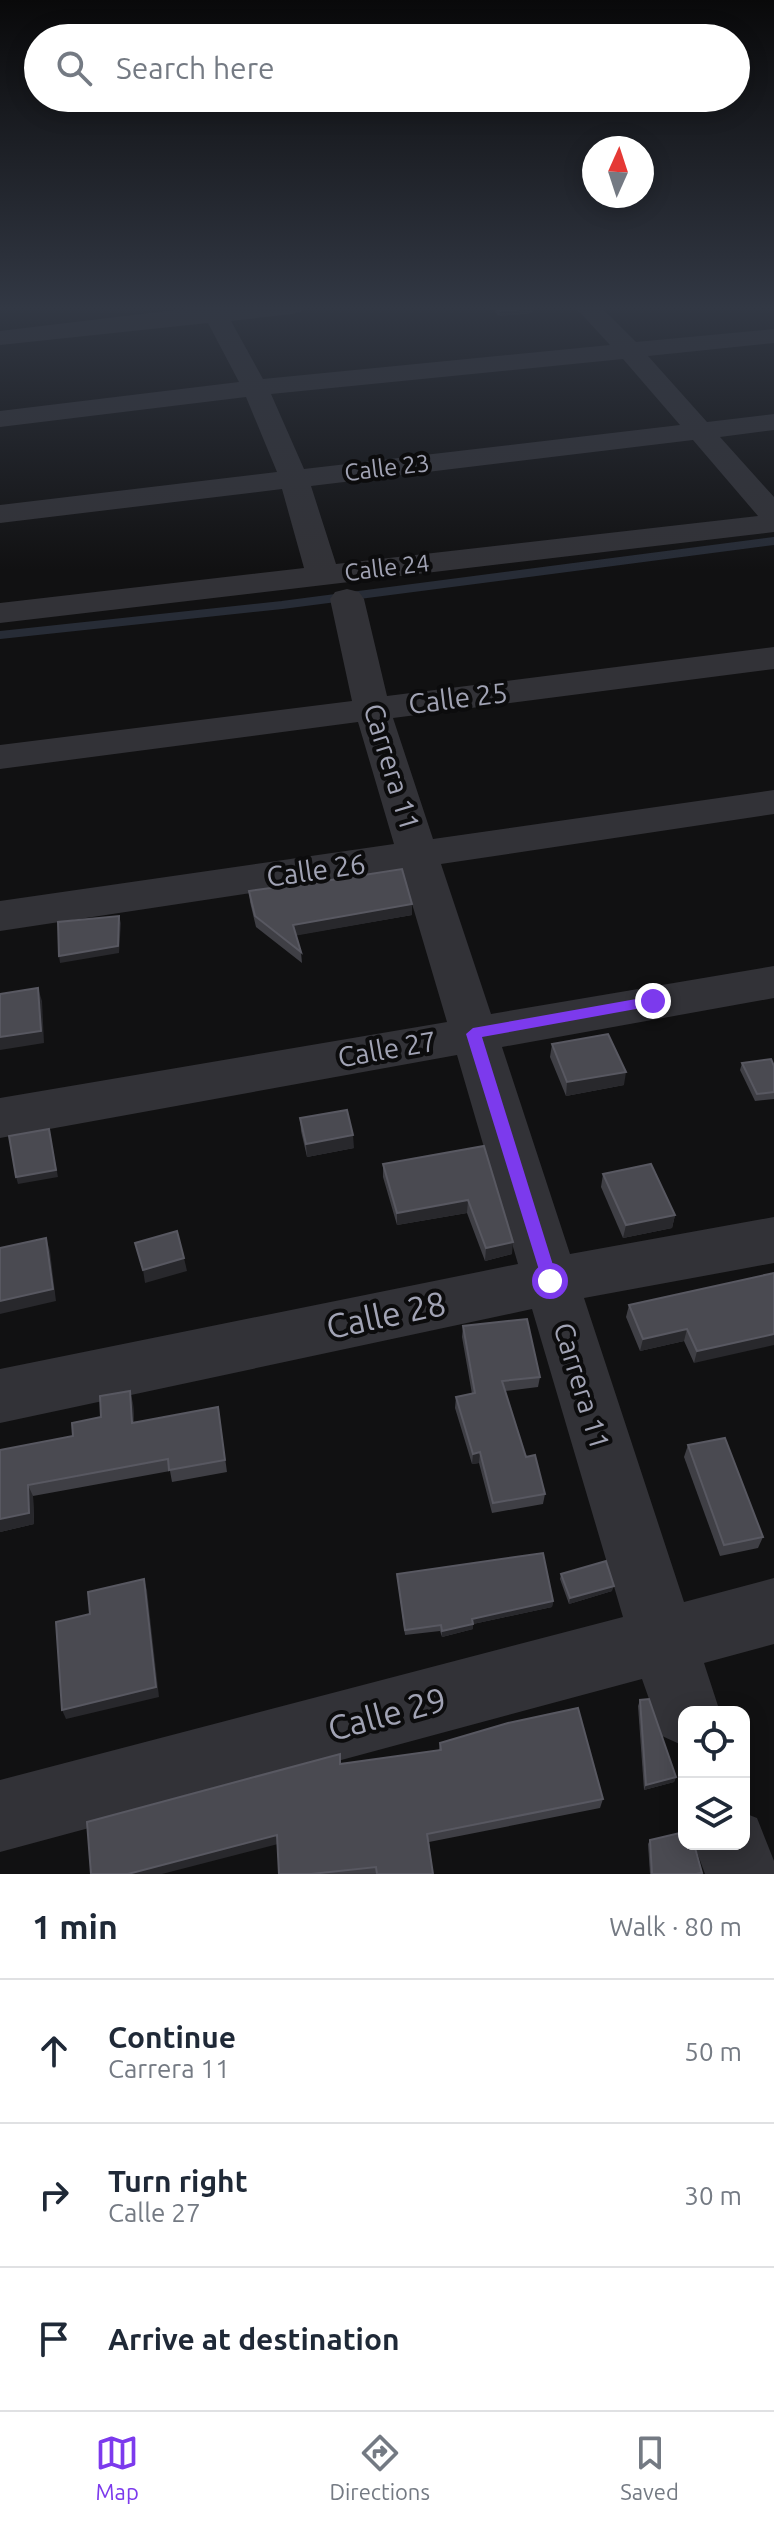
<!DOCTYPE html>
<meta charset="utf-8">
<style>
body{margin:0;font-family:Ubuntu,sans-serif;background:#f6f6f7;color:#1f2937}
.controls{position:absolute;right:24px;bottom:24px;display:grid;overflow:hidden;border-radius:16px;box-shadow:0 4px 20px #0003}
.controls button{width:72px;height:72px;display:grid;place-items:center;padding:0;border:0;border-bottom:2px solid #e0e1e3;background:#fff;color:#1f2937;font:40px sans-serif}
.compass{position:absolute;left:582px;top:136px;width:72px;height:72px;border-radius:50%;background:#fff;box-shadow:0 4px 20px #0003;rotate:3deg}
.stop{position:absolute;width:24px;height:24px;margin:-18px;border:6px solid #7c3aed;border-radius:50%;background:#fff}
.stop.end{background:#7c3aed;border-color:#fff;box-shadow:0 2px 8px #0008}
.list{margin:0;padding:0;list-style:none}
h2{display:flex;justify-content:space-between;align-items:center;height:104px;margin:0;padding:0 32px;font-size:34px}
h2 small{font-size:26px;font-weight:400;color:#747a83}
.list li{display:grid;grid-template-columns:52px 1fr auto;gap:24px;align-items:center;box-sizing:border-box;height:144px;padding:0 32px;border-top:2px solid #e0e1e3}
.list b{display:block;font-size:30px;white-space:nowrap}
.list p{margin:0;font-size:26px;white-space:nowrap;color:#747a83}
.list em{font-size:26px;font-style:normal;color:#747a83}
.icon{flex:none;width:44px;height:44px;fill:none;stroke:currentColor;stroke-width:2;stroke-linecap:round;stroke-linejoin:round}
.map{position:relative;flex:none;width:774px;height:1874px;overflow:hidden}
.search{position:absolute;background:#fff;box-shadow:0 4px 20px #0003;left:24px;right:24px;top:24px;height:88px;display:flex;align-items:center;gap:20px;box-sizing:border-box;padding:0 28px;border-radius:44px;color:#747a83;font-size:30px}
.sheet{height:536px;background:#fff}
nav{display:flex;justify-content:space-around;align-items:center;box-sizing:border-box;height:112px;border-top:2px solid #e0e1e3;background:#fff;font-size:22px;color:#747a83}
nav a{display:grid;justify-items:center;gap:4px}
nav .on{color:#7c3aed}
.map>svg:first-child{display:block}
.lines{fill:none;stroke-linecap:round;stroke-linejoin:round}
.stream{stroke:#272c36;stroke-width:8}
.minor{fill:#323237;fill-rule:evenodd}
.wall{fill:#3f3f45}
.shaded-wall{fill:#28282c}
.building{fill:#4a4a51;stroke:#585861;stroke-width:2}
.route{fill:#7c3aed}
.labels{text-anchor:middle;stroke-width:8;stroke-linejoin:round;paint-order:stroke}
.far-street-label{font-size:24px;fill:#a1a3b4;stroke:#0c0c0d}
.street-label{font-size:28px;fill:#a1a3b4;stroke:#0c0c0d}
.near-street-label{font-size:34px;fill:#a1a3b4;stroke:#0c0c0d}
</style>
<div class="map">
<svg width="774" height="1874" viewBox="0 0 774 1874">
<rect width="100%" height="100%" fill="#111112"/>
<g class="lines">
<!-- stream -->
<path class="stream" d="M0 635 282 605 774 541"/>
<!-- minor -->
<g class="minor">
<path d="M200 307H304L300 312 292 314 231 321 263 379 610 345 575 307H601L636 342 774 329V343L648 356 707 422 774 414V430L720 437 774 497V532L0 623V603L304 568 282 489 0 523V505L277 472 246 397 0 427V411L239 382 208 323 0 345V331ZM623 359 680 425 304 469 271 394ZM693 440 758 516 336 564 311 486Z"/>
<path d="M347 589 359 592 364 599 387 696 774 647V669L393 718 433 839 774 790V814L441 864 491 1014 774 966V998L502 1047 570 1254 774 1217V1263L584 1298 684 1602 774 1578V1644L704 1663 720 1712H684V1746L662 1736 642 1679 0 1852V1780L623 1617 532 1309 0 1423V1369L518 1264 457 1055 0 1138V1098L447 1022 402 870 0 931V901L394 844 358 722 0 769V745L352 701 330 599 335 592Z"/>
<path d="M744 1813 757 1818 774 1861V1874H705L694 1844H744Z"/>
</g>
</g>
<!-- wall -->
<g class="wall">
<path d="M491 307H533L532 313 499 316Z"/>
<path d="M249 891 412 904V915L296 935 301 952 302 963 256 927 250 902Z"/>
<path d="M552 1044 624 1085 566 1096 550 1057Z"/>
<path d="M742 1063 774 1066V1099L755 1101 740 1070Z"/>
<path d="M300 1118 354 1148 307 1157 301 1131Z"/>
<path d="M484 1146 512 1254 485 1261 467 1213 397 1225 383 1177V1164Z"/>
<path d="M603 1174 675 1215 672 1228 623 1238 601 1187Z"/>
<path d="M774 1273 694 1363 684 1341 640 1351 626 1317 629 1305Z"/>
<path d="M463 1326 540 1377 538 1387 505 1391 526 1457 545 1494 543 1504 492 1513 479 1463 472 1464 455 1408 456 1397 472 1394 462 1337Z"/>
<path d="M133 1403 134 1423 218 1407 227 1472 172 1482 170 1471 33 1496 34 1524 0 1532V1450L73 1436 101 1417Z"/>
<path d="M688 1445 763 1537 758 1548 720 1556 684 1457Z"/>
<path d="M397 1574 553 1601 552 1607 473 1624V1629L442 1637 440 1631 405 1635Z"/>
<path d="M561 1574 612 1591 569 1604 560 1579Z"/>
<path d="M640 1700 676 1777 674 1782 644 1790 638 1706Z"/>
<path d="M440 1743 603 1799 600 1808 429 1842 433 1874H279L277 1844 340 1764 439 1750Z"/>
<path d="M650 1840 702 1873V1874H650L648 1844Z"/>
</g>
<!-- shaded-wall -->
<g class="shaded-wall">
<path d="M533 308 532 313 499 316V311Z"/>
<path d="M412 904V915L294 936 293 925Z"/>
<path d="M119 916 121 923 119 953 60 963 59 956Z"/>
<path d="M38 988 42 1001 44 1043 0 1050V1037Z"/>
<path d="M626 1072 624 1085 566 1096 567 1082Z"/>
<path d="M49 1129 58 1177 18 1184 16 1177Z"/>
<path d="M353 1135 354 1148 307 1157 306 1144Z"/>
<path d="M468 1200 467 1213 397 1225V1213Z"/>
<path d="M675 1215 672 1228 623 1238 626 1225Z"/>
<path d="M46 1238 50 1251 56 1301 0 1314V1301Z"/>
<path d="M513 1242 512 1254 485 1261 486 1248Z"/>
<path d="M184 1258 187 1271 145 1283 143 1270Z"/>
<path d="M687 1329 684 1341 640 1351 643 1339Z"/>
<path d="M774 1334V1345L694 1363 697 1351Z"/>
<path d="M130 1391 133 1403 135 1435 132 1423Z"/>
<path d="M480 1452 479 1463 472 1464 473 1454Z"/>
<path d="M28 1485 33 1496 34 1524 0 1532V1519Z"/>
<path d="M144 1579 147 1590 159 1697 66 1719 62 1710Z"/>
<path d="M614 1586 612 1591 569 1604 570 1598Z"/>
<path d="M553 1601 552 1607 473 1624V1629L442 1637V1631L472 1619Z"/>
<path d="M676 1777 674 1782 644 1790 646 1785Z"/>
<path d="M277 1835 278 1844 162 1874H128Z"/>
</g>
<!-- building -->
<g class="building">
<path d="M496 307H533V308L499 311Z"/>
<path d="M402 869 412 904 293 925 301 952 255 916 249 891 338 879Z"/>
<path d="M119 916 118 946 59 956 58 922Z"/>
<path d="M38 988 41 1031 0 1037V994Z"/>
<path d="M608 1034 626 1072 567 1082 552 1044Z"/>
<path d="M771 1059 774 1066V1092L757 1094 742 1063Z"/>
<path d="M347 1110 353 1135 306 1144 300 1118Z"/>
<path d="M49 1129 56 1170 16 1177 9 1136Z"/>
<path d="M484 1146 513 1242 486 1248 468 1200 397 1213 383 1164Z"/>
<path d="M651 1164 675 1215 626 1225 603 1174Z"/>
<path d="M177 1231 184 1258 143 1270 135 1243Z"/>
<path d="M46 1238 53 1289 0 1301V1248Z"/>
<path d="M774 1273V1334L697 1351 687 1329 643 1339 629 1305Z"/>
<path d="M527 1319 540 1377 502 1381 526 1457 535 1455 545 1494 493 1503 480 1452 473 1454 456 1397 475 1393 463 1326Z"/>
<path d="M130 1391 132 1423 218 1407 225 1460 169 1470 168 1459 28 1485 29 1513 0 1519V1450L73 1436 72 1423 101 1417 100 1396Z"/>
<path d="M725 1438 763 1537 724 1545 688 1445Z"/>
<path d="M543 1553 553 1601 472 1619 473 1624 442 1631 441 1625 405 1630 397 1574Z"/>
<path d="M606 1561 614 1586 570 1598 561 1574Z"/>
<path d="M144 1579 156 1687 62 1710 56 1622 90 1614 88 1592Z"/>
<path d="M649 1699 676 1777 646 1785 640 1700Z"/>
<path d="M578 1708 603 1799 427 1834 433 1874H377L376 1867 311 1874H279L277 1835 128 1874H91L87 1822 340 1754V1764L441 1750 440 1743 508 1723Z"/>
<path d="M684 1832V1844H694L702 1873 696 1874H652L650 1840Z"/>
</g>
<!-- sky -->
<linearGradient id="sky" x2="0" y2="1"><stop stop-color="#09090a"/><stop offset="0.54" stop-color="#323844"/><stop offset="1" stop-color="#323844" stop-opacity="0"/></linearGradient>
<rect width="774" height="570" fill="url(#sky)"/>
<!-- route -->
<path class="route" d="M653 996 658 998V1005L482 1037 558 1281 550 1288 544 1286 466 1034 473 1028Z"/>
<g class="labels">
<!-- far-street labels -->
<g class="far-street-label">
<text transform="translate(387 468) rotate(-7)" y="8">Calle 23</text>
<text transform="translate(387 568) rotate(-7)" y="8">Calle 24</text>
</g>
<!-- street labels -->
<g class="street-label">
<text transform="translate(458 698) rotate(-7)" y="10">Calle 25</text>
<text transform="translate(392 767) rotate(73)" y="10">Carrera 11</text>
<text transform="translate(316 870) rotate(-8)" y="10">Calle 26</text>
<text transform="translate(387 1049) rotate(-10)" y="10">Calle 27</text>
<text transform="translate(582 1386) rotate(73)" y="10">Carrera 11</text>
</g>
<!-- near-street labels -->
<g class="near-street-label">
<text transform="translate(386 1315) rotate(-12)" y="12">Calle 28</text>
<text transform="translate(387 1714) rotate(-15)" y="12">Calle 29</text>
</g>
</g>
</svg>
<div class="controls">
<button><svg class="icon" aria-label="locate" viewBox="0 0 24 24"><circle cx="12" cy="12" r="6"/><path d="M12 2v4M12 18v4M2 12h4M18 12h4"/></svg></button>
<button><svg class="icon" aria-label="layers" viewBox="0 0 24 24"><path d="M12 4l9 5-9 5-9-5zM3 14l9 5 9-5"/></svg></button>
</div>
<svg class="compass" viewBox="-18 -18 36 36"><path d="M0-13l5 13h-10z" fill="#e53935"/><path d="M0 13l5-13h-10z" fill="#747a83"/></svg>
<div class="stop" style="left:550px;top:1281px"></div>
<div class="stop end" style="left:653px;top:1001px"></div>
<div class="search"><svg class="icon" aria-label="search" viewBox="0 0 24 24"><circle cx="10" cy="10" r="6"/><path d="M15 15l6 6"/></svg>Search here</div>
</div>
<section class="sheet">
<h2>1 min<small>Walk · 80 m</small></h2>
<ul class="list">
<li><svg class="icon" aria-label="ahead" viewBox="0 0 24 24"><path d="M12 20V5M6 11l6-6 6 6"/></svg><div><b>Continue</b><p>Carrera 11</p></div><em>50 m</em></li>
<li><svg class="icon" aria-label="right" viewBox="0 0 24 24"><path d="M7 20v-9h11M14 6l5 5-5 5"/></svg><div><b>Turn right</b><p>Calle 27</p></div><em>30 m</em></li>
<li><svg class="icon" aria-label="arrive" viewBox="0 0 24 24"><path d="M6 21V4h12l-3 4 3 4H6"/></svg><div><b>Arrive at destination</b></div></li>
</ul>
</section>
<nav>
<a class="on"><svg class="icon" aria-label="map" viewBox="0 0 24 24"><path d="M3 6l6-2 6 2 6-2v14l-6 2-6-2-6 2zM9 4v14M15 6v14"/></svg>Map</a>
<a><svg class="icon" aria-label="directions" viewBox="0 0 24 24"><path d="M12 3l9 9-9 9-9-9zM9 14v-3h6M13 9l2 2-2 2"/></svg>Directions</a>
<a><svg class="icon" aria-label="saved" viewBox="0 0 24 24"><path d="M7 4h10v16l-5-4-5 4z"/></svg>Saved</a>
</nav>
